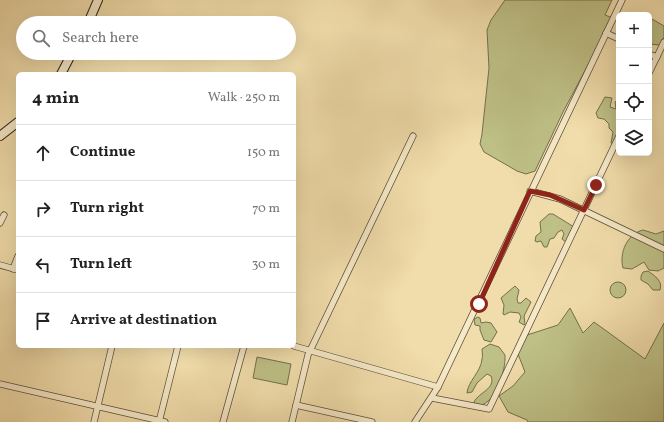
<!DOCTYPE html>
<meta charset="utf-8">
<style>
body{margin:0;font-family:Vollkorn,serif;background:#f6f6f6;color:#222}
.controls{position:absolute;right:12px;top:12px;display:grid;overflow:hidden;border-radius:6px;box-shadow:0 4px 16px #0002}
.controls button{width:36px;height:36px;display:grid;place-items:center;padding:0;border:0;border-bottom:1px solid #e0e0e0;background:#fff;color:#222;font:20px sans-serif}
.stop{position:absolute;width:12px;height:12px;margin:-9px;border:3px solid #8f2418;border-radius:50%;background:#fff}
.stop.end{background:#8f2418;border-color:#fff;box-shadow:0 1px 4px #0008}
.list{margin:0;padding:0;list-style:none}
h2{display:flex;justify-content:space-between;align-items:center;height:52px;margin:0;padding:0 16px;font-size:17px}
h2 small{font-size:13px;font-weight:400;color:#767676}
.list li{display:grid;grid-template-columns:26px 1fr auto;gap:12px;align-items:center;box-sizing:border-box;height:56px;padding:0 16px;border-top:1px solid #e0e0e0}
.list b{display:block;font-size:15px;white-space:nowrap}
.list em{font-size:13px;font-style:normal;color:#767676}
.icon{flex:none;width:22px;height:22px;fill:none;stroke:currentColor;stroke-width:2;stroke-linecap:round;stroke-linejoin:round}
.map{position:relative;flex:none;width:664px;height:422px;overflow:hidden}
.search{position:absolute;background:#fff;box-shadow:0 4px 16px #0002;left:16px;top:16px;width:280px;height:44px;display:flex;align-items:center;gap:10px;box-sizing:border-box;padding:0 14px;border-radius:22px;color:#767676;font-size:15px}
.panel{position:absolute;background:#fff;box-shadow:0 4px 16px #0002;left:16px;top:72px;width:280px;height:276px;border-radius:6px}
.map>svg:first-child{display:block}
.green{fill:#bec086;stroke:#72704e}
.lines{fill:none;stroke-linecap:round;stroke-linejoin:round}
.street-casing{stroke:#5a4e3b;stroke-width:7}
.secondary-casing{stroke:#271f16;stroke-width:10}
.street{stroke:#f6e9c8;stroke-width:5.5}
.secondary{stroke:#f6e9c8;stroke-width:8}
.route{stroke:#8f2418;stroke-width:5}
</style>
<div class="map">
<svg width="664" height="422" viewBox="0 0 664 422">
<rect width="100%" height="100%" fill="#f1ddab"/>
<filter id="stains"><feTurbulence type="fractalNoise" baseFrequency=".005" numOctaves="4"/><feColorMatrix values="0 0 0 0 .2 0 0 0 0 .09 0 0 0 0 .02 0 0 0 .5 -.17"/></filter>
<radialGradient id="worn" r=".72"><stop offset=".6" stop-color="#630" stop-opacity="0"/><stop offset="1" stop-color="#630" stop-opacity=".3"/></radialGradient>
<!-- green -->
<g class="green">
<path d="M505 0H612L605 15 613 18 563 112 535 171 526 174 517 171 484 152 480 144 482 134 489 68 487 30 491 20Z"/>
<path d="M652 19 664 26V42L659 45 649 44V20Z"/>
<path d="M605 97 612 98 610 107 616 109 615 102 619 98 618 125 619 135 613 144 611 143 613 132 609 128V124L604 119 598 118 596 113Z"/>
<path d="M549 214H553L574 227 567 243 562 239 564 234 562 230 558 232 554 238 550 239 547 247H544L541 241 537 242 535 241 536 236 541 232 540 222Z"/>
<path d="M643 230 656 234 664 231V268L658 271 649 270 644 262 632 269 623 268C619 253 627 234 643 230Z"/>
<path d="M648 271C655 276 663 281 660 290H653L648 284 641 280V276L643 272Z"/>
<circle cx="618" cy="290" r="8"/>
<path d="M515 286 519 290 517 299 518 303H521L526 298 531 302 524 316 525 324 524 325 519 322 521 317 519 313 510 312 504 315 503 314 504 305 501 298Z"/>
<path d="M570 308 583 333 594 322 645 359 664 323V422H528L527 420 508 412 499 396 513 386 525 372 518 354 524 336 558 325Z"/>
<path d="M478 317 480 318 481 323 486 322 491 323 497 332 491 342 484 340 480 330V326L475 325 474 319Z"/>
<path d="M490 344 499 347 505 355C506 370 496 406 476 406L474 402C479 392 496 389 491 376L487 374 477 383 472 392 467 393C468 381 481 372 482 359 483 356 482 352 482 349Z"/>
<path d="M257 357 291 364 287 385 253 378Z"/>
</g>
<g class="lines">
<!-- street casing -->
<g class="street-casing">
<g id="street">
<path d="M606 33 619 39"/>
<path d="M649 54 657 57"/>
<path d="M649 73 664 42"/>
<path d="M530 191 560 199 664 249"/>
<path d="M0 223 4 215"/>
<path d="M0 265 18 270"/>
<path d="M13 269 18 256"/>
<path d="M294 346 438 387"/>
<path d="M0 384 165 422"/>
<path d="M432 398 489 409 619 136"/>
<path d="M296 405 372 422"/>
<path d="M94 422 112 346"/>
<path d="M159 422 178 346"/>
<path d="M223 422 244 346"/>
<path d="M292 422 308 355 413 136"/>
<path d="M415 422 438 387 622 0"/>
</g>
</g>
<!-- secondary casing -->
<g class="secondary-casing">
<g id="secondary">
<path d="M88 23 98 0"/>
<path d="M61 74 72 53"/>
<path d="M0 136 18 122"/>
</g>
</g>
<!-- street -->
<use href="#street" class="street"/>
<!-- secondary -->
<use href="#secondary" class="secondary"/>
</g>
<g class="lines">
<!-- route -->
<path class="route" d="M479 304 530 191 550 195 584 210 596 185"/>
</g>
<rect width="100%" height="100%" filter="url(#stains)"/>
<rect width="100%" height="100%" fill="url(#worn)"/>
</svg>
<div class="controls">
<button>+</button>
<button>−</button>
<button><svg class="icon" aria-label="locate" viewBox="0 0 24 24"><circle cx="12" cy="12" r="6"/><path d="M12 2v4M12 18v4M2 12h4M18 12h4"/></svg></button>
<button><svg class="icon" aria-label="layers" viewBox="0 0 24 24"><path d="M12 4l9 5-9 5-9-5zM3 14l9 5 9-5"/></svg></button>
</div>
<div class="stop" style="left:479px;top:304px"></div>
<div class="stop end" style="left:596px;top:185px"></div>
<div class="search"><svg class="icon" aria-label="search" viewBox="0 0 24 24"><circle cx="10" cy="10" r="6"/><path d="M15 15l6 6"/></svg>Search here</div>
<section class="panel">
<h2>4 min<small>Walk · 250 m</small></h2>
<ul class="list">
<li><svg class="icon" aria-label="ahead" viewBox="0 0 24 24"><path d="M12 20V5M6 11l6-6 6 6"/></svg><div><b>Continue</b></div><em>150 m</em></li>
<li><svg class="icon" aria-label="right" viewBox="0 0 24 24"><path d="M7 20v-9h11M14 6l5 5-5 5"/></svg><div><b>Turn right</b></div><em>70 m</em></li>
<li><svg class="icon" aria-label="left" viewBox="0 0 24 24"><path d="M17 20v-9H6M10 6l-5 5 5 5"/></svg><div><b>Turn left</b></div><em>30 m</em></li>
<li><svg class="icon" aria-label="arrive" viewBox="0 0 24 24"><path d="M6 21V4h12l-3 4 3 4H6"/></svg><div><b>Arrive at destination</b></div></li>
</ul>
</section>
</div>
